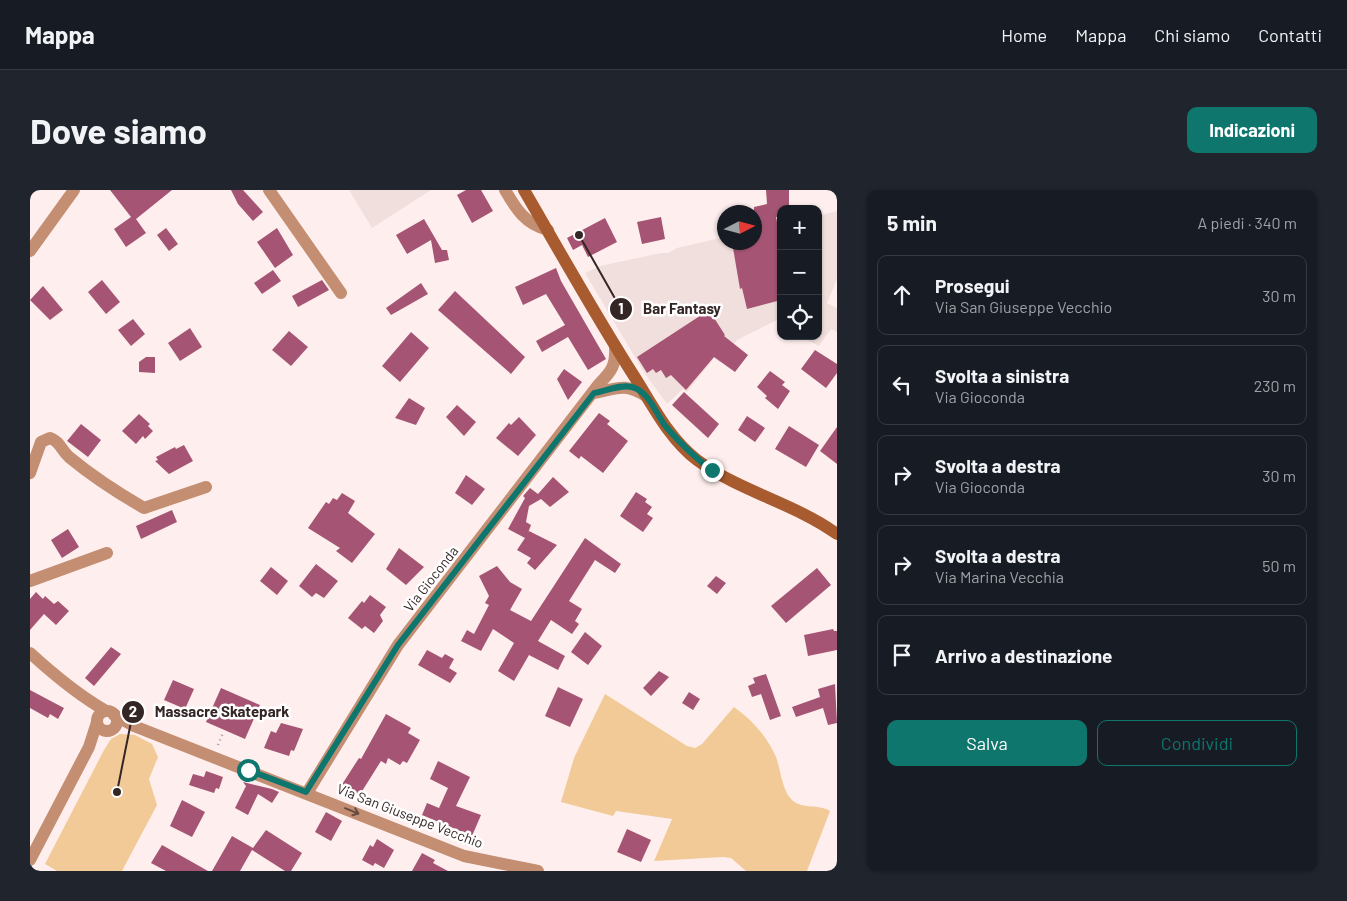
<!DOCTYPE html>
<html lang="it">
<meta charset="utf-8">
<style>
body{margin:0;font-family:Barlow,sans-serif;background:#20242c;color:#f1f3f6}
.controls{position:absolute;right:15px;top:15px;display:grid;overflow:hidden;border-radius:10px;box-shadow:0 1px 4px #0004}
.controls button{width:45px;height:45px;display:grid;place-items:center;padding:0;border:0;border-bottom:1px solid #363941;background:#171b24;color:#f1f3f6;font:25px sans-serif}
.compass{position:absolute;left:687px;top:15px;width:45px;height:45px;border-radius:50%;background:#171b24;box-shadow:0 1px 4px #0004;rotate:84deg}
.stop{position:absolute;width:15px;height:15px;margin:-11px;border:4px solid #0f766e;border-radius:50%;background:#fff}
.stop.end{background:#0f766e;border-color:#fff;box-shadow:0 1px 5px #0008}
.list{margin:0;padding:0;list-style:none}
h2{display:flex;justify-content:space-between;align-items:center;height:65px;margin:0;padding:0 20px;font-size:21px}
h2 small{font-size:16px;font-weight:400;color:#9ea1a6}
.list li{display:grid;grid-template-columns:32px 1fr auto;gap:15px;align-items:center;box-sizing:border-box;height:80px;margin:0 10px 10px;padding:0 10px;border:1px solid #363941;border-radius:10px}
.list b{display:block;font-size:19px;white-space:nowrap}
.list p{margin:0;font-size:16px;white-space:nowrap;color:#9ea1a6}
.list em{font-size:16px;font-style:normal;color:#9ea1a6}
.actions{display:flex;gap:10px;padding:15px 20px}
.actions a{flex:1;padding:11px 0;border:1px solid #0f766e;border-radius:10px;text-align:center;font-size:18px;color:#0f766e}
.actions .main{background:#0f766e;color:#fff}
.icon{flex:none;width:28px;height:28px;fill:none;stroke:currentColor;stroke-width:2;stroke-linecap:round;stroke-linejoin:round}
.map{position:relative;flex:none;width:807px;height:681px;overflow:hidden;border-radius:10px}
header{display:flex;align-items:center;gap:30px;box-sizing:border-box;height:70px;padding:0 25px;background:#171b24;border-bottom:1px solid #363941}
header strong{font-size:24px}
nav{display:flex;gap:28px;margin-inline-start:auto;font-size:18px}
.intro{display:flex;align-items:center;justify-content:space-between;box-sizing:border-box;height:120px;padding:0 30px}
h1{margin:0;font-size:35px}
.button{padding:12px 22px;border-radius:10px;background:#0f766e;color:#fff;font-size:18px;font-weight:700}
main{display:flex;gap:30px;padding:0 30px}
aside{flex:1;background:#171b24;border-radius:10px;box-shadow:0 1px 4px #0004}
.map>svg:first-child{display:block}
.built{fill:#f1dfdd}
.green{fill:#f1ca97}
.building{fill:#a55573}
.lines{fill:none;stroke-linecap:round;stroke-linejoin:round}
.path{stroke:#aa9b9a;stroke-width:2.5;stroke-dasharray:1 4;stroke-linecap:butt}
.minor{stroke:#c38e72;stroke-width:12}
.secondary{stroke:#a75b2f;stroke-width:12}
.oneway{stroke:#654a40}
.route{stroke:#0f766e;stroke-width:6}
.labels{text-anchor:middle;stroke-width:5;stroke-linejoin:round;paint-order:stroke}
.street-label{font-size:14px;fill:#332625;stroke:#fff}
.leader{fill:none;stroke:#332625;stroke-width:2}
.callout-dot{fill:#332625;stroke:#fff;stroke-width:2}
.mark-label{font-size:15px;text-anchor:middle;font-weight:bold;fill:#fff}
.callout-label{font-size:15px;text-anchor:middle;font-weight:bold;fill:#332625;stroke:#fff;stroke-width:5;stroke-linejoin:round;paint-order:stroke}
</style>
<header>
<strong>Mappa</strong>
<nav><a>Home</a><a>Mappa</a><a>Chi siamo</a><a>Contatti</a></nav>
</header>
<div class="intro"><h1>Dove siamo</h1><a class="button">Indicazioni</a></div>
<main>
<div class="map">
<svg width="807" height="681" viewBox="0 0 807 681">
<rect width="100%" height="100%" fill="#feefee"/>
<!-- built -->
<g class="built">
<path d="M319 0H401L342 38Z"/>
<path d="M807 21V89L797 113 807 118V142L801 139 789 156 772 147 788 146V26Z"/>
<path d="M751 34V128L707 150 690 172 684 168 657 202 653 199 637 214 615 184 555 83 570 76 631 63H638L647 58 694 47V52H724L725 40Z"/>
</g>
<!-- green -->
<g class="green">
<path d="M575 504 657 556 665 558 672 554 704 517C723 531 736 545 746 567 751 580 752 602 763 611 773 619 789 614 800 621L777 681H716L701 668 693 667 624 671 642 629 586 621 583 626 531 612 544 568Z"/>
<path d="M90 544 105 545 122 554 128 567 119 589 127 615 92 681H27L15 674 74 560 81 549Z"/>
</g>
<!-- building -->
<g class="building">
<path d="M80 0H142L106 29 116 43 96 57 84 39 101 27Z"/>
<path d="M201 0H213L233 22 223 31 208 14Z"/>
<path d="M436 0H451L463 21 442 33 427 5Z"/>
<path d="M736 0H759V19H751V27H746L751 50V110L717 119 712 98 710 99 702 52H724V17L737 14Z"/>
<path d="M631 27 635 49 612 54 607 32Z"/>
<path d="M575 28 587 52 558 67 552 55 543 60 537 48Z"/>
<path d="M394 29 412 60H417L419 70 405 73 401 50 377 64 366 45Z"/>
<path d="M136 38 148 54 139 61 127 45Z"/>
<path d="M247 38 263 65 245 78 227 52Z"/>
<path d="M526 78 531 91 576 169 558 180 538 147 512 162 506 151 535 135 516 104 493 115 485 97Z"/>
<path d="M243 80 251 91 232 104 224 93Z"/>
<path d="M72 90 90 112 76 124 58 102Z"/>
<path d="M292 90 299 100 268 117 262 106Z"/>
<path d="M391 93 398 104 361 125 356 118Z"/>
<path d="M13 96 33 120 20 130 0 110Z"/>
<path d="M425 101 495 167 481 184 408 120Z"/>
<path d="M679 120 695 145 694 146 718 165 705 182 684 167 656 200 641 185 636 188 631 180 626 183 623 179 617 183 607 167Z"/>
<path d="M103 129 115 144 101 156 88 140Z"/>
<path d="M160 138 172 157 150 171 138 153Z"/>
<path d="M259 141 278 157 261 176 242 160Z"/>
<path d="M381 142 399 158 370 192 352 176Z"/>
<path d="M785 160 807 174V183L796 198 771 179Z"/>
<path d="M116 167H125V183L109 182V172Z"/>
<path d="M534 179 552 192 538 210 527 189Z"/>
<path d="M740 181 755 192 752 195 760 201 748 219 735 208 737 206 727 197Z"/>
<path d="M654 202 689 234 678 248 642 215Z"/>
<path d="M379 208 395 218 386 235 365 228Z"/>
<path d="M427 215 446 232 434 246 416 227Z"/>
<path d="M569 223 580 231 577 234 598 251 573 283 551 266 549 269 539 261Z"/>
<path d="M109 224 120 234 118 236 123 241 115 249 113 246 106 254 92 241Z"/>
<path d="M717 226 735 238 725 252 708 240Z"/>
<path d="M489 227 506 245 488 266 466 248 479 233 481 235Z"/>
<path d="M51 234 71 250 58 267 37 251Z"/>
<path d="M759 236 789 255 776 277 745 259Z"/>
<path d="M807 237V274L790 261Z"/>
<path d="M154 255 163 271 139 284 125 271 128 270 126 267 145 257 146 259Z"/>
<path d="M436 285 455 299 442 315 425 303Z"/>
<path d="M523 287 539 302 520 317 511 309 499 316 496 332 501 335 498 343 499 341 527 355 505 380 497 373 501 368 487 360 495 348 478 339 495 308 493 306 500 298 508 304Z"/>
<path d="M606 302 617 309 615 312 622 317 617 324 623 328 613 342 590 326Z"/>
<path d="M312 303 325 311 318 323 345 344 322 373 306 361 310 358 278 338 296 312 299 314 303 308 307 310Z"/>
<path d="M142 320 147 332 111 349 106 336Z"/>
<path d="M38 339 49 357 32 368 21 350Z"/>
<path d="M555 348 591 374 585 383 565 370 539 411 552 419 545 431 549 434 542 444 521 430 508 451 535 466 528 480 499 465 484 491 468 481 484 453 463 439 451 461 431 451 437 440 444 444 459 415 455 413 459 406 449 386 467 376 480 392 492 399 480 420 501 431Z"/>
<path d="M369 358 394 377 376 395 356 379Z"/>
<path d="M286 374 308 391 294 408 286 403 282 407 269 396Z"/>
<path d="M241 377 258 391 247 405 230 391Z"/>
<path d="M787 378 801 395 756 433 741 416Z"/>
<path d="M686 386 696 393 687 404 677 396Z"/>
<path d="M6 402 13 409 15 406 24 414 28 411 39 421 26 435 14 424 0 440V409Z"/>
<path d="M340 405 356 417 350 425 353 431 344 443 335 436 332 439 318 428 332 411 334 413Z"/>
<path d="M803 439 804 441H807V460L778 466 774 445Z"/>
<path d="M555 442 572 456 558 475 541 462Z"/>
<path d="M81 457 91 464 64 496 55 488Z"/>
<path d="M397 460 412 468 415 464 424 469 419 478 427 483 420 493 388 475Z"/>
<path d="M629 481 639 487 621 506 613 498Z"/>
<path d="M736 484 751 526 740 530 731 504 722 507 718 496 725 493 723 488Z"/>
<path d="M143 490 164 499 155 519 134 510Z"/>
<path d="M805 494 807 533 798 535 793 518 766 527 762 517 790 507 788 499Z"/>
<path d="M528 497 553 509 540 537 515 526Z"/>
<path d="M191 498 230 515 215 549 176 532Z"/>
<path d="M0 500 34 518 28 529 20 524 18 528 0 518Z"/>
<path d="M659 502 670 509 663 520 652 513Z"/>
<path d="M356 524 381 538 378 543 390 550 377 573 373 571 370 575 358 568 356 574 351 571 329 606 311 596 329 568 331 569Z"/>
<path d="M251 533 273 539 264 561 261 560 259 566 234 558 241 541 246 543Z"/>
<path d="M408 571 440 587 426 616 451 625 442 646 392 625 397 613 409 618 418 598 400 589Z"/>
<path d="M176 581 193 587 189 599 186 598 184 603 159 595 163 584 174 587Z"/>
<path d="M213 592 242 599 249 602 242 613 228 604 218 625 205 618 216 596Z"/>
<path d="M152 610 175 622 162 647 140 636Z"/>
<path d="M296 622 312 631 301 651 285 642Z"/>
<path d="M597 639 621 650 611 672 587 662Z"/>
<path d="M236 640 272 663 261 681H255L222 660 210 681H182L202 646 223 658Z"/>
<path d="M347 649 364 660 354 678 345 673 343 676 332 670 340 655 343 657Z"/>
<path d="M132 655 178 681H136L121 673Z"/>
<path d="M392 663 405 670 403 673 418 681H382Z"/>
</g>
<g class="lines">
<!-- path -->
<path class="path" d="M188 555 193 543"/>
<!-- minor -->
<g class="minor">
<path d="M239 0 311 103"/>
<path d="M475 0C486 19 495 34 518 40"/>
<path d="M0 61 44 0"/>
<path d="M564 203C587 199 594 192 616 206"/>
<path d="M0 283 11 252 20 248C30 251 31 260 39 267 62 286 88 303 114 318L176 297"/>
<path d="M0 391 77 363"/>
<path d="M0 463C24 485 48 505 76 521"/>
<circle cx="77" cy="531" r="10"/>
<path d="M84 525 104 536 434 666 508 681"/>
<path d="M277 603 368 455 569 194C582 181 586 175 585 157"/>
<path d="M0 670 59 557 67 532"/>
</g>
<!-- secondary -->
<path class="secondary" d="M494 0C530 62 565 125 604 186 622 214 639 249 667 270 711 302 764 313 807 344"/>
</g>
<!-- one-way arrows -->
<defs><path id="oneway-shaft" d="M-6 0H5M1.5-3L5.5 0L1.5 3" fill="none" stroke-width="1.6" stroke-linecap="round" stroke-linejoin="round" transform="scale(1.25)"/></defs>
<use class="oneway" href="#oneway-shaft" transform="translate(322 621) rotate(22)"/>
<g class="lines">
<!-- route -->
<path class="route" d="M218 580 276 602 368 455 564 203C576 201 590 194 602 197 620 202 626 225 637 238 651 254 665 268 682 280"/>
</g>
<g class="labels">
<!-- street labels -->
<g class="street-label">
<text transform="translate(401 389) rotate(-52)" y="5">Via Gioconda</text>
<text transform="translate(380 626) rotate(21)" y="5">Via San Giuseppe Vecchio</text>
</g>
</g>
<!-- callouts -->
<path class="leader" d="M549 45L591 119M87 602L103 522"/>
<g class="callout-dot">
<circle cx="549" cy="45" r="5"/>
<circle cx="87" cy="602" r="5"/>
<circle cx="591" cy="119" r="12"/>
<circle cx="103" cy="522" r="12"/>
</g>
<g class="mark-label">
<text x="591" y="124">1</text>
<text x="103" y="527">2</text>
</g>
<g class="callout-label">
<text x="652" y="124">Bar Fantasy</text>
<text x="192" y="527">Massacre Skatepark</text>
</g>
</svg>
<div class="controls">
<button>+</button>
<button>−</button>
<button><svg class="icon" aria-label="locate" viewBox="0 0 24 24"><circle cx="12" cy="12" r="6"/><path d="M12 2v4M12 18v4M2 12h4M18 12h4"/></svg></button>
</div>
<svg class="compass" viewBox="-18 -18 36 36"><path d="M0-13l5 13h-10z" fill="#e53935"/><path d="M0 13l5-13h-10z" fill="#9ea1a6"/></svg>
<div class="stop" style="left:218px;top:580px"></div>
<div class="stop end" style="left:682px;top:280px"></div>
</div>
<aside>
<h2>5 min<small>A piedi · 340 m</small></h2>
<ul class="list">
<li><svg class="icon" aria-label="ahead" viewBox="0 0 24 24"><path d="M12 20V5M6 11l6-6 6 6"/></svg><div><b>Prosegui</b><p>Via San Giuseppe Vecchio</p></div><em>30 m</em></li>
<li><svg class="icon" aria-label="left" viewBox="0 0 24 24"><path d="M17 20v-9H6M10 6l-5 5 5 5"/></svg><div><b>Svolta a sinistra</b><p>Via Gioconda</p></div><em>230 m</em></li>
<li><svg class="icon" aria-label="right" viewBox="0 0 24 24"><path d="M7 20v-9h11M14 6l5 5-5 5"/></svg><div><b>Svolta a destra</b><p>Via Gioconda</p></div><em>30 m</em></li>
<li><svg class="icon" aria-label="right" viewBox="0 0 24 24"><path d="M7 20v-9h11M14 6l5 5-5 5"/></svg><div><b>Svolta a destra</b><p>Via Marina Vecchia</p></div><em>50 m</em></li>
<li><svg class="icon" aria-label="arrive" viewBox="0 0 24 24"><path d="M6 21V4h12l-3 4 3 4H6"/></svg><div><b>Arrivo a destinazione</b></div></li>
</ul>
<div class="actions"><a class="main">Salva</a><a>Condividi</a></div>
</aside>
</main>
